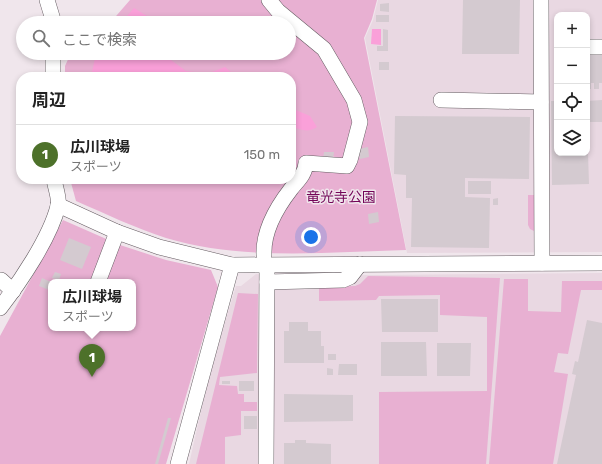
<!DOCTYPE html>
<html lang="ja">
<meta charset="utf-8">
<style>
body{margin:0;font-family:Rubik,"Noto Sans JP",sans-serif;background:#f2f2f2;color:#222}
.controls{position:absolute;right:12px;top:12px;display:grid;overflow:hidden;border-radius:8px;box-shadow:0 2px 6px #0003}
.controls button{width:36px;height:36px;display:grid;place-items:center;padding:0;border:0;border-bottom:1px solid #e0e0e0;background:#fff;color:#222;font:20px sans-serif}
.you{position:absolute;left:311px;top:237px;width:14px;height:14px;margin:-10px;border:3px solid #fff;border-radius:50%;background:#1a73e8;box-shadow:0 0 0 6px #1a73e833}
.badge{display:grid;place-items:center;width:26px;height:26px;border-radius:50%;background:#4d712a;color:#fff;font-size:13px;font-weight:700}
.pin{position:absolute;translate:-50% -33px;filter:drop-shadow(0 1px 2px #0008)}
.pin::after{content:'';position:absolute;top:21px;width:14px;height:12px;background:inherit;clip-path:polygon(0 0,100% 0,50% 100%)}
.popup{position:absolute;left:48px;top:279px;width:88px;height:52px;box-sizing:border-box;display:grid;place-content:center;border-radius:8px;background:#fff;filter:drop-shadow(0 1px 3px #0005);font-size:13px;white-space:nowrap;color:#767676}
.popup b{font-size:15px;color:#222}
.popup::after{content:'';position:absolute;left:50%;top:100%;margin-left:-8px;border:8px solid transparent;border-top-color:#fff}
.list{margin:0;padding:0;list-style:none}
h2{display:flex;justify-content:space-between;align-items:center;height:52px;margin:0;padding:0 16px;font-size:17px}
h2 small{font-size:13px;font-weight:400;color:#767676}
.list li{display:grid;grid-template-columns:26px 1fr auto;gap:12px;align-items:center;box-sizing:border-box;height:60px;padding:0 16px;border-top:1px solid #e0e0e0}
.list b{display:block;font-size:15px;white-space:nowrap}
.list p{margin:0;font-size:13px;white-space:nowrap;color:#767676}
.list em{font-size:13px;font-style:normal;color:#767676}
.icon{flex:none;width:22px;height:22px;fill:none;stroke:currentColor;stroke-width:2;stroke-linecap:round;stroke-linejoin:round}
.map{position:relative;flex:none;width:602px;height:464px;overflow:hidden}
.search{position:absolute;background:#fff;box-shadow:0 2px 6px #0003;left:16px;top:16px;width:280px;height:44px;display:flex;align-items:center;gap:10px;box-sizing:border-box;padding:0 14px;border-radius:22px;color:#767676;font-size:15px}
.panel{position:absolute;background:#fff;box-shadow:0 2px 6px #0003;left:16px;top:72px;width:280px;height:112px;border-radius:16px}
.map>svg:first-child{display:block}
.built{fill:#e9d8e2;fill-rule:evenodd}
.green{fill:#e8b0d2;fill-rule:evenodd}
.water{fill:#faa0d9}
.building{fill:#d4cad0}
.lines{fill:none;stroke-linecap:round;stroke-linejoin:round}
.minor-casing{stroke:#665e63;stroke-width:16}
.minor{stroke:#fff;stroke-width:15}
.labels{text-anchor:middle;stroke-width:3;stroke-linejoin:round;paint-order:stroke}
.park-label{font-size:14px;fill:#730558;stroke:#f0e6ec}
</style>
<div class="map">
<svg width="602" height="464" viewBox="0 0 602 464">
<rect width="100%" height="100%" fill="#f0e6ec"/>
<!-- built -->
<g class="built">
<path d="M378 0H602V252L407 253 365 38 373 20ZM557 15H587V153H557Z"/>
<path d="M602 273V464H189L210 372 236 286H241L256 274 275 276Z"/>
</g>
<!-- green -->
<g class="green">
<path d="M130 0H377L372 19 364 38 406 250C327 252 243 261 166 238 135 228 106 214 76 201L70 179H291V77H65V66L71 53H289V23H110Z"/>
<path d="M528 195H535L534 231 530 229 528 225Z"/>
<path d="M63 220 120 245 166 260 211 270 218 287 166 464H0V336ZM51 282H133V328H51Z"/>
<path d="M368 276 500 278 486 464H379V392L487 391V317L440 315V295L379 296 376 300 319 301V287L355 286 360 284Z"/>
<path d="M504 279H528V311L561 312 562 281H602V290H581L568 354 558 353 554 372 568 374 553 464H489Z"/>
<path d="M238 293 258 294 257 373 220 377 219 385 237 386 238 394H244V402H257V411H241V435L225 437V464H196Z"/>
</g>
<!-- water -->
<g class="water">
<path d="M134 8 158 23H121Z"/>
<path d="M372 29H381V45L371 44Z"/>
<path d="M98 53H158L171 60 186 71 202 73H209L225 67 237 77H91L95 58Z"/>
<path d="M291 108 310 116 317 127C308 133 301 130 291 126Z"/>
</g>
<!-- building -->
<g class="building">
<path d="M463 0H520L519 54H462Z"/>
<path d="M389 3V12L380 11V4Z"/>
<rect x="376" y="15" width="13" height="7"/>
<path d="M383 29 388 30V51H377V46H383Z"/>
<path d="M587 53 602 55V83H599V89H594V83H591V89H587Z"/>
<rect x="379" y="62" width="10" height="8"/>
<path d="M602 100V122H587V101Z"/>
<path d="M551 101H557V153H588L589 184 552 185Z"/>
<path d="M395 116 530 117 529 179 465 178V197L490 198 489 248 411 247 412 198H406V175L394 174Z"/>
<path d="M368 147 369 157 360 159 358 149Z"/>
<path d="M324 152H334L333 160 323 159Z"/>
<rect x="468" y="181" width="23" height="13"/>
<path d="M498 198V205H493V199Z"/>
<path d="M378 212 379 222 369 224 368 214Z"/>
<path d="M69 238 91 247 82 269 60 260Z"/>
<path d="M55 272 61 274 59 280 52 278Z"/>
<path d="M42 278 51 282 49 290 39 286Z"/>
<path d="M381 299H438V332H382Z"/>
<path d="M587 320 602 323V464H557L576 375 572 374 575 361 578 362Z"/>
<path d="M289 322H308V331H321V346H324V363H284V331H289Z"/>
<path d="M381 342H426L427 376H381Z"/>
<path d="M437 343H471L470 376H437Z"/>
<rect x="328" y="354" width="8" height="6"/>
<path d="M339 364H357V375H338Z"/>
<path d="M327 368 333 369V375H327Z"/>
<rect x="222" y="381" width="8" height="3"/>
<rect x="239" y="381" width="15" height="10"/>
<path d="M284 394 353 395V421L284 422Z"/>
<rect x="244" y="416" width="13" height="13"/>
<path d="M168 418H171L158 464H155Z"/>
<path d="M295 440H306V443L331 444V464H284V443H295Z"/>
</g>
<g class="lines">
<!-- minor casing -->
<g class="minor-casing">
<g id="minor">
<path d="M47 0 54 23"/>
<path d="M541 0 542 263"/>
<path d="M587 47H602"/>
<path d="M53 77V53"/>
<path d="M441 100 541 102"/>
<path d="M58 205 117 232 159 247 232 265 602 263"/>
<path d="M264 255C263 232 277 207 291 189 297 181 305 175 306 163L347 166 350 160 360 122 354 100 324 49 278 11 269 0"/>
<path d="M1 280 13 291"/>
<path d="M98 282 117 232"/>
<path d="M267 282 343 280 350 277 360 264"/>
<path d="M0 308C20 282 50 238 58 206 60 199 55 187 54 179"/>
<path d="M178 464 232 265"/>
<path d="M266 464 267 264"/>
</g>
</g>
<!-- minor -->
<use href="#minor" class="minor"/>
</g>
<g class="labels">
<!-- park labels -->
<g class="park-label">
<text x="341" y="202">竜光寺公園</text>
</g>
</g>
</svg>
<div class="controls">
<button>+</button>
<button>−</button>
<button><svg class="icon" aria-label="locate" viewBox="0 0 24 24"><circle cx="12" cy="12" r="6"/><path d="M12 2v4M12 18v4M2 12h4M18 12h4"/></svg></button>
<button><svg class="icon" aria-label="layers" viewBox="0 0 24 24"><path d="M12 4l9 5-9 5-9-5zM3 14l9 5 9-5"/></svg></button>
</div>
<div class="you"></div>
<div class="pin badge" style="left:92px;top:377px">1</div>
<div class="popup"><b>広川球場</b>スポーツ</div>
<div class="search"><svg class="icon" aria-label="search" viewBox="0 0 24 24"><circle cx="10" cy="10" r="6"/><path d="M15 15l6 6"/></svg>ここで検索</div>
<section class="panel">
<h2>周辺<small></small></h2>
<ul class="list">
<li><span class="badge">1</span><div><b>広川球場</b><p>スポーツ</p></div><em>150 m</em></li>
</ul>
</section>
</div>
